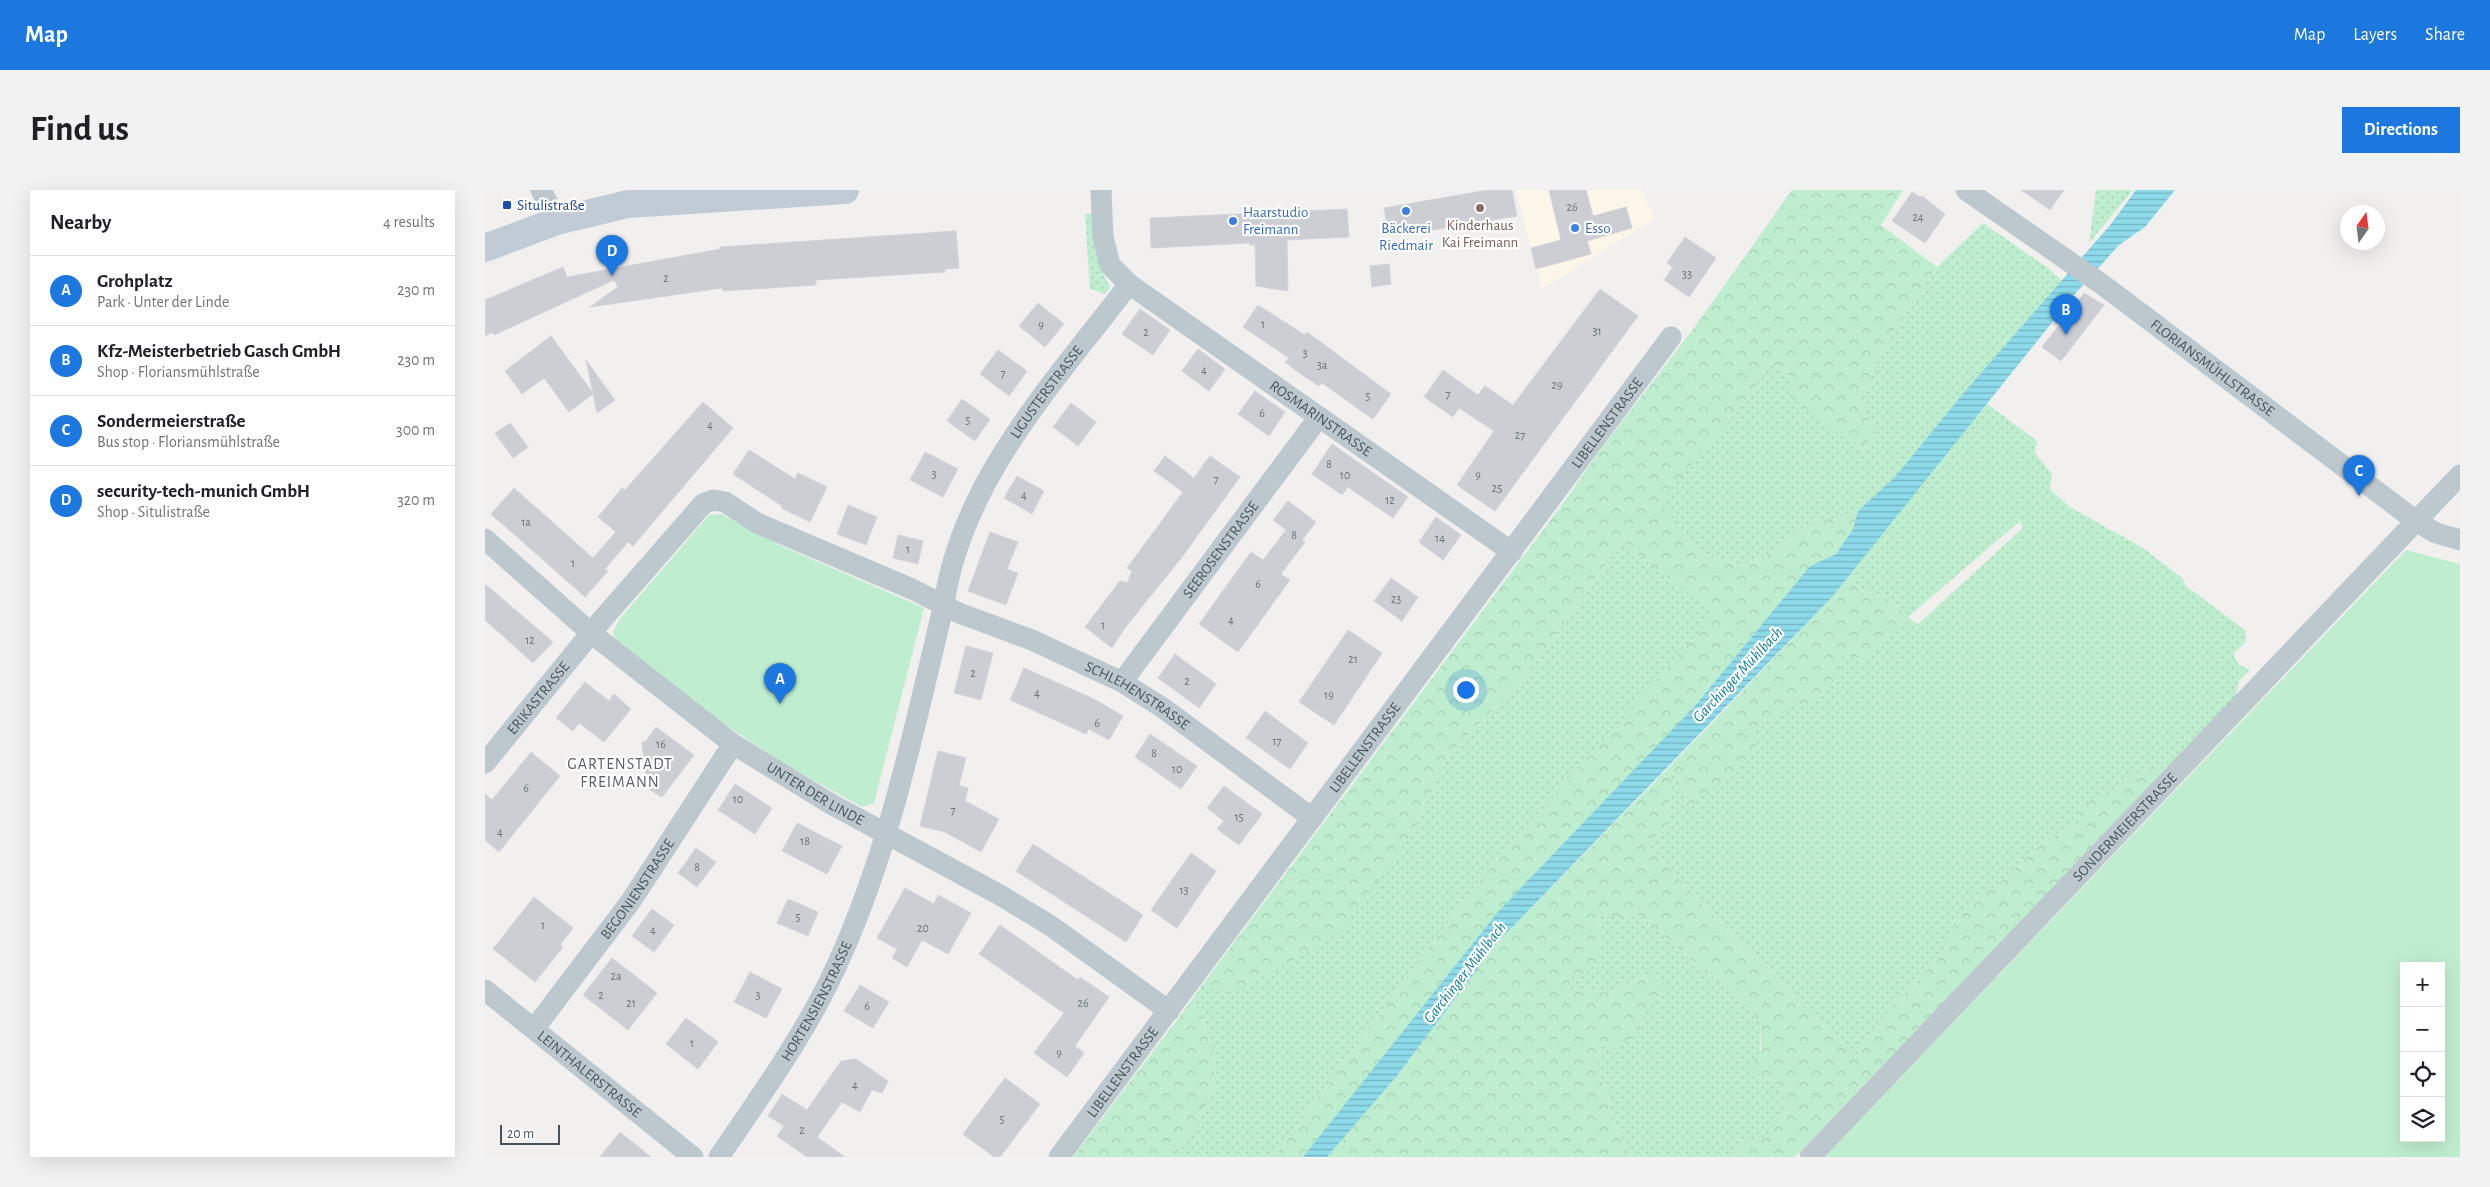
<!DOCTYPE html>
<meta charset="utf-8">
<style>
body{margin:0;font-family:"Alegreya Sans",sans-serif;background:#f2f2f2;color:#202124}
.controls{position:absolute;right:15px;bottom:15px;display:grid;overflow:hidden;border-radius:0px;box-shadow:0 5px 20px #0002}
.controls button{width:45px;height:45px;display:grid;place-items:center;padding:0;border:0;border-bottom:1px solid #e0e0e0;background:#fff;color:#202124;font:25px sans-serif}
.compass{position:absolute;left:1855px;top:15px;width:45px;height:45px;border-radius:50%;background:#fff;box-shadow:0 5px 20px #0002;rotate:14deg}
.scale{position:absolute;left:15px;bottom:12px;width:60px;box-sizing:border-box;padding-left:5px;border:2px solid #47535c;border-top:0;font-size:14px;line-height:18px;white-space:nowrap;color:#47535c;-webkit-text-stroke:4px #fff;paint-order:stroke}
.you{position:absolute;left:980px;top:499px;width:18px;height:18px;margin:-12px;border:4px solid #fff;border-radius:50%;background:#1a73e8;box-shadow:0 0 0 8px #1a73e833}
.badge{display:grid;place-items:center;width:32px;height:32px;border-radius:50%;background:#1c77de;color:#fff;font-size:16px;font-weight:700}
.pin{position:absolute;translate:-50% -41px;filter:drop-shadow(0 1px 2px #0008)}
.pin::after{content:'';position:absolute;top:26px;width:18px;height:15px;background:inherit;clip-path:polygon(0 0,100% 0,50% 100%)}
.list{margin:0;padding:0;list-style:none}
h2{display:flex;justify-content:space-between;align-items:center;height:65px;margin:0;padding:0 20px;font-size:21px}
h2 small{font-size:16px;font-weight:400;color:#757577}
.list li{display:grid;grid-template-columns:32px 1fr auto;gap:15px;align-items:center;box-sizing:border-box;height:70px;padding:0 20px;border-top:1px solid #e0e0e0}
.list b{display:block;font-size:19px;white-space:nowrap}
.list p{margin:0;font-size:16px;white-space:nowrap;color:#757577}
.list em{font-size:16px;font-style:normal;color:#757577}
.icon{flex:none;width:28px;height:28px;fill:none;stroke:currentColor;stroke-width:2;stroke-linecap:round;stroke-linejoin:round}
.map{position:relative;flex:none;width:1975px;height:967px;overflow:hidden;border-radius:0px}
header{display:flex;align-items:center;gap:30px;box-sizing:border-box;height:70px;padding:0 25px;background:#1c77de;color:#fff}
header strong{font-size:24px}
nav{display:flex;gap:28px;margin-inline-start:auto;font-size:18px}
.intro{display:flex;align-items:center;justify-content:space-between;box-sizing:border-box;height:120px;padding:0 30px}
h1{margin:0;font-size:35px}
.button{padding:12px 22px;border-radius:0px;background:#1c77de;color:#fff;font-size:18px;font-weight:700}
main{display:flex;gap:30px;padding:0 30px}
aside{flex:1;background:#fff;border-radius:0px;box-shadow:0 5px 20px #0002}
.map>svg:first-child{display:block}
.commercial{fill:#fcf6e9}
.grass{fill:url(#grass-dots);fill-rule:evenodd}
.forest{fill:url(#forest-crowns)}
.park{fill:#beeecf;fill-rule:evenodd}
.water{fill:url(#water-rules)}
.building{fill:#ccced4;stroke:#d3d5da}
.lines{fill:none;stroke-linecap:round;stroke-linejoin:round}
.minor{stroke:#bdc7ce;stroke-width:21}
.secondary{stroke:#c0cbd6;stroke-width:28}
.transit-dot{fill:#1a4fb4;stroke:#fff;stroke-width:2}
.education-dot{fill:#8d6e63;stroke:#fff;stroke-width:2}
.shop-dot{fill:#3f7fe0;stroke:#fff;stroke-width:2}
.labels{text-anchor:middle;stroke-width:4.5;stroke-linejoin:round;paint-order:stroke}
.number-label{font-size:12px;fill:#68727a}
.transit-label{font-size:15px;fill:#164399;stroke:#fff;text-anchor:start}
.shop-label{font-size:15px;fill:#366cbe;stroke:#fff;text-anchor:start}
.education-label{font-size:15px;fill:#785e54;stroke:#fff}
.street-label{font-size:15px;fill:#47535c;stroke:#fff}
.water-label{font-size:16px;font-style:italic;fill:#0f8099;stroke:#fff}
.neighbourhood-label{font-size:16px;letter-spacing:1px;fill:#5c6064;stroke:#fff}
</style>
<header>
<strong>Map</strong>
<nav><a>Map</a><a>Layers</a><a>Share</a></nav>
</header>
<div class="intro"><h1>Find us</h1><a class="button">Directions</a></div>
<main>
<aside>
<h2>Nearby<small>4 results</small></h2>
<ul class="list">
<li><span class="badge">A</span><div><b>Grohplatz</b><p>Park · Unter der Linde</p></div><em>230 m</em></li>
<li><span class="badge">B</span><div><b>Kfz-Meisterbetrieb Gasch GmbH</b><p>Shop · Floriansmühlstraße</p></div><em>230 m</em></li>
<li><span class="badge">C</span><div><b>Sondermeierstraße</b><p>Bus stop · Floriansmühlstraße</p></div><em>300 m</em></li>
<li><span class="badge">D</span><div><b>security-tech-munich GmbH</b><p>Shop · Situlistraße</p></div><em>320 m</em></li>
</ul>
</aside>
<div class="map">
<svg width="1975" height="967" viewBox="0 0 1975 967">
<defs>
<pattern id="grass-dots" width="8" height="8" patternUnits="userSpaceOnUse" patternTransform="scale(1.25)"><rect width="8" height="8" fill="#beeecf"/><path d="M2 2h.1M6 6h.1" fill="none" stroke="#a5ceb4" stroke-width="1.8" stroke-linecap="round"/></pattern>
<pattern id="forest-crowns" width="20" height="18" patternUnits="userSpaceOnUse" patternTransform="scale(1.25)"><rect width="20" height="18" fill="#beeecf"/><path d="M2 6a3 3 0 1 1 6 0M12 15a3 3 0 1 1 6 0" fill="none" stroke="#a5ceb4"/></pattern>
<pattern id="water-rules" width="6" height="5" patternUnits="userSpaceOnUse" patternTransform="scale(1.25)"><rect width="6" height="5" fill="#8cdaea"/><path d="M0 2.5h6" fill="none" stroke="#74b3c1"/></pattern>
</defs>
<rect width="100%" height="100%" fill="#f2efef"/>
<!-- commercial -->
<path class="commercial" d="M1031 0H1157L1169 29 1057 99Z"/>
<!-- grass -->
<g class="grass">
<path d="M1611 0H1648L1604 53Z"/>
<path d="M607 23 618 83 625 97 620 104 605 99 600 24Z"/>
<path d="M1498 33 1563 78 1577 91 1476 206 1410 287 1373 321 1353 328 1325 331 1293 360 1258 375 1220 364 1173 313 1255 218 1285 173 1304 184 1341 232 1377 261 1391 244 1377 215 1389 176 1419 125 1452 77Z"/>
<path d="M1501 213 1552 251 1550 263 1567 284 1565 299 1585 317 1658 358 1697 388 1701 396 1761 441V452L1748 464 1754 475 1765 480 1754 490 1750 509 1678 583 1660 577 1639 595 1616 603 1597 633 1563 648 1520 688 1472 729 1460 760 1389 838 1371 867 1314 814 1287 780 1262 762 1161 654 1182 637 1186 583 1194 582 1203 619 1266 541 1313 512 1355 465 1423 427 1400 406 1374 400 1366 383ZM1535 331 1538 338 1433 434 1423 427Z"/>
<path d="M1137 352 1231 424 989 697 789 967H690C717 925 743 894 722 842 717 829 715 821 704 814L718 794 745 803 928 642 962 567 1040 487Z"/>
<path d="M1149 720 1251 807 1276 833 1274 887 1292 892 1301 914 1281 948 1259 952 1245 967H1146L1129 934 1122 900 1110 878 1117 855 1152 844 1161 819 1160 785 1124 803 1085 798 1087 783 1115 748 1113 722 1135 728Z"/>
</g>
<!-- forest -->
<g class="forest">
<path d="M1307 0H1418L1396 35 1452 77 1419 125 1389 176 1377 215 1391 244 1377 261 1304 206V184L1285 173 1255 218 1174 313 1220 364 1258 375 1293 360 1325 331 1353 328 1373 321 1368 339 1351 364 1325 376 1209 517 911 852 818 967H789L989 697 1230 424 1137 352 1040 487 962 567 928 642 858 739 789 782 745 803 718 794 1082 308 1113 263 1212 134Z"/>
<path d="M1366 383 1374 400 1400 406 1423 427 1379 468 1355 465 1356 489 1321 518 1313 513 1266 541 1272 559 1203 619 1194 582 1186 583 1182 637 1161 654 1262 762 1287 780 1314 814 1371 866 1389 838 1460 760 1471 729 1520 688 1563 648 1597 633 1594 619 1616 603 1639 595 1660 577 1678 583 1310 967H1245L1259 952 1281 947 1301 914 1292 892 1274 887 1266 875 1276 860V833L1251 807 1149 720 1136 728 1113 723 1115 748 1114 771 1100 784 1087 783 1085 798 1124 803 1160 785 1176 790 1182 801 1161 819 1152 844 1130 859 1117 855 1110 878 1122 900 1129 934 1146 967H842L911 887 1012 753 1229 531 1347 407Z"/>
<path d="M704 814C715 821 717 829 722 842 743 894 717 925 690 967H588Z"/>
</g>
<!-- park -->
<g class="park">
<path d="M236 324 299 357 439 418 389 613 377 617 303 576 236 532 130 452 128 442 134 430 224 325Z"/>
<path d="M1921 360 1975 374V967H1339ZM1919 776H1956V948H1919Z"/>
</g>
<!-- water -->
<path class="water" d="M1651 0H1690L1660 37 1634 55 1589 105 1347 407 1012 753 911 887 842 967H818L1012 723 1209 517 1325 376 1351 364 1368 339 1373 321 1410 287 1476 206 1626 34Z"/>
<!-- building -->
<g class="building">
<path d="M1003 0H1027L1032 26 923 44 904 45 899 18Z"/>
<path d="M1064 0H1101L1108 26 1141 17 1147 38 1102 51 1106 64 1051 79 1046 58 1076 50Z"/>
<path d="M1536 0H1579L1565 20Z"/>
<path d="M1427 2 1435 7 1437 6 1460 24 1440 53 1407 31Z"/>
<path d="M862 19 864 47 802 50 803 101 771 96 770 55H765V53L666 58 665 28Z"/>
<path d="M471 41 474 78 460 79V82L331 90V95L238 101 237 98 105 117 133 97 129 90 9 145 7 142 0 146V110L78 77 82 87 235 59V57Z"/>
<path d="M1200 47 1231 68 1204 107 1179 90 1188 77 1182 73Z"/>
<path d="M904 74 906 94 887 97 885 76Z"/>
<path d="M1115 99 1153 126 1010 321 972 295 1009 241 974 218 968 227 939 207 958 180 993 205 1000 196 1028 215Z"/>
<path d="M1599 103 1619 115 1576 171 1557 157Z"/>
<path d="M553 113 579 134 560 157 534 136Z"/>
<path d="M773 115 820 145 822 142 906 204 888 229 837 193 834 196 817 185 800 172 804 168 758 137Z"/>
<path d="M655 119 685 140 668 165 637 144Z"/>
<path d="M66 146 108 203 101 170 130 210 112 223 108 204 84 222 59 188 37 204 20 181Z"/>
<path d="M713 159 740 179 724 201 697 181Z"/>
<path d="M513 160 542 181 524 206 495 184Z"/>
<path d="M770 201 800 222 784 246 753 224Z"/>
<path d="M477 209 505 229 490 251 462 231Z"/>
<path d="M218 212 248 238 148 356 143 352 120 379 123 381 100 407 6 324 29 298 108 368 131 342 113 327 137 298 140 300Z"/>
<path d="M586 213 611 232 593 256 568 237Z"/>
<path d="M25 233 43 257 28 268 10 243Z"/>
<path d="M847 254 923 307 908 328 863 297 857 305 827 284Z"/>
<path d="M264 260 310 289 313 283 342 297 325 332 296 318 297 316 248 284Z"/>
<path d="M440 262 473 279 458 307 425 290Z"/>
<path d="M680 266 709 288 725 266 755 287 697 367 639 439 627 458 600 437 635 391 642 393 647 381 642 378 698 302 669 281Z"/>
<path d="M532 286 559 301 547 324 519 308Z"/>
<path d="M803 311 831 332 817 350 820 352 796 384 805 390 753 462 714 434 766 362 778 370 801 340 788 330Z"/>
<path d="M363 315 392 327 381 355 352 344Z"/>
<path d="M951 327 976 345 958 370 934 352Z"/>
<path d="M505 342 533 352 522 379 533 383 521 415 483 401Z"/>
<path d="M413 345 438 351 433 374 408 368Z"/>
<path d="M906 388 933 407 917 431 889 411Z"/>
<path d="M0 394 68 452 48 473 0 430Z"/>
<path d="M863 440 897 463 849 535 814 512Z"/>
<path d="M481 456 508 463 496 510 469 503Z"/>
<path d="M690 464 731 494 714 518 673 488Z"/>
<path d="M539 478 609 509 638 526 624 550 604 539 601 544 525 510Z"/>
<path d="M100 492 124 511 129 504 146 519 119 552 94 533 88 541 71 528Z"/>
<path d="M780 521 823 553 805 579 761 548Z"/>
<path d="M171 537 209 565 177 607 162 598 157 552 161 551Z"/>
<path d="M665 544 712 576 696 599 650 567Z"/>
<path d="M453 561 481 568 474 595 483 598 480 611 514 629 496 662 460 642 435 636Z"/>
<path d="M46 562 75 586 14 662 0 650V604L7 610Z"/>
<path d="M250 594 287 618 270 644 233 620Z"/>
<path d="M739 596 777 624 754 655 732 639 739 631 722 618Z"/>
<path d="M312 633 357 656 342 684 297 661Z"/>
<path d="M548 654 658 725 641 752 531 681Z"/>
<path d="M211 658 231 672 212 697 193 683Z"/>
<path d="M706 663 731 681 692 738 666 720Z"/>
<path d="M420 698 449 714 453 705 486 723 463 764 437 750 422 777 407 768 412 759 392 748Z"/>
<path d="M49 707 88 738 75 755 78 757 50 792 8 759Z"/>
<path d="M303 709 333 722 323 746 292 733Z"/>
<path d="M167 719 189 735 169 762 147 746Z"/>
<path d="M515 735 593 790 595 787 624 807 590 856 599 863 582 887 549 863 579 823 494 764Z"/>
<path d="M127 768 172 803 143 840 98 805Z"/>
<path d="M265 782 297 799 281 828 249 812Z"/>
<path d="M375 795 404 812 388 838 359 821Z"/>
<path d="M201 828 233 852 213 879 181 854Z"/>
<path d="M371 869 403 891 397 903 387 900 375 922 357 912 332 947 360 967H322L292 946 299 936 283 926 297 904 322 920 356 871Z"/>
<path d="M520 888 555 914 515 967H509L478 944Z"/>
<path d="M135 942 166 967H115Z"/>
</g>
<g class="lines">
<!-- minor -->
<g class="minor">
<path d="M56 0 72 31"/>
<path id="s1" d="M1481 0 1618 95 1931 331 1951 343 1975 350"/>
<path id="s2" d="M644 94 1027 362"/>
<path id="s3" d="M0 349 106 443 248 554 346 614 515 705 566 736 684 821"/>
<path id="s4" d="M637 492 834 227"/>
<path id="s5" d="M0 573 115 432 218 314 228 310 240 312 272 333 427 399 474 423 547 450 637 492 678 518 827 628"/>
<path id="s6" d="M0 800 208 967"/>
<path id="s7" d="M49 839 146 711 248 554"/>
<path id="s8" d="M234 967C272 911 313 854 343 794 402 674 428 543 459 414 477 289 570 192 644 94L625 75 618 47 616 0"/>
<path id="s9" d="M574 967 1186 147"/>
<path id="s10" d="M1325 967 1975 285"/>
</g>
<!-- secondary -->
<path class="secondary" d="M0 58 72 31 143 14 360 0"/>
</g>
<!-- markers -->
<rect class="transit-dot" x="17" y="10" width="10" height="10" rx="2.5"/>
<circle class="education-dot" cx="995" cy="18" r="5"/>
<g class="shop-dot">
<circle cx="921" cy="21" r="5"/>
<circle cx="748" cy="31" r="5"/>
<circle cx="1090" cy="38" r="5"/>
</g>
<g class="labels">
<!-- number labels -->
<g class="number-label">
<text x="1087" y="21">26</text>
<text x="1433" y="31">24</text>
<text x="1202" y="88">33</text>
<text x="181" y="92">2</text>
<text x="778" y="138">1</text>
<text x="556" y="139">9</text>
<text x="1112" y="145">31</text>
<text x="661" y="146">2</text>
<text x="820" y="167">3</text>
<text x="837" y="179">3a</text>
<text x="719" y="184">4</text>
<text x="518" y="187">7</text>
<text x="1072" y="199">29</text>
<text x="963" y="208">7</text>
<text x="883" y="210">5</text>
<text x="777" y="227">6</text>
<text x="483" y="234">5</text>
<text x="225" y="239">4</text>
<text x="1035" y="249">27</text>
<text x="844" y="278">8</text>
<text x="449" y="288">3</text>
<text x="860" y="289">10</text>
<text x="993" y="289">9</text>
<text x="731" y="293">7</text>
<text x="1012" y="302">25</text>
<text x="539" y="309">4</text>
<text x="905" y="314">12</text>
<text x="41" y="336">1a</text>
<text x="809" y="349">8</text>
<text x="955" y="352">14</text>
<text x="423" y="363">1</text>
<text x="88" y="377">1</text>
<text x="773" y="398">6</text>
<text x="911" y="413">23</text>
<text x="746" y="434">4</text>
<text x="618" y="439">1</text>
<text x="45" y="454">12</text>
<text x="868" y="473">21</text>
<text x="488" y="487">2</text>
<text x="702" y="495">2</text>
<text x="552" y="507">4</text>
<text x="844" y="509">19</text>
<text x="612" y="537">6</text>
<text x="792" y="555">17</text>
<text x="176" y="558">16</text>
<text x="669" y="567">8</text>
<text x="692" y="583">10</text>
<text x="41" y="602">6</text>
<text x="253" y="613">10</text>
<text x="468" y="624">7</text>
<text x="754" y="631">15</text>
<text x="15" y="646">4</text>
<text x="320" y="655">18</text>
<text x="212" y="681">8</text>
<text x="699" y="704">13</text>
<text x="313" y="731">5</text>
<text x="58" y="739">1</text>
<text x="438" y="742">20</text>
<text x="168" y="744">4</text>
<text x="131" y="790">2a</text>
<text x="116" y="809">2</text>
<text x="273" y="809">3</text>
<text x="146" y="817">21</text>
<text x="598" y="817">26</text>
<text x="382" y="820">6</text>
<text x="207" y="857">1</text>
<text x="574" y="867">9</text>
<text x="370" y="899">4</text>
<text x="517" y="933">5</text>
<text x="317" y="944">2</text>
</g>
<!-- transit labels -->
<g class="transit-label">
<text x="32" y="20">Situlistraße</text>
</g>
<!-- shop labels -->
<g class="shop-label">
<text x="758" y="27">Haarstudio<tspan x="758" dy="17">Freimann</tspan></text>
<text x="921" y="43" text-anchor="middle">Bäckerei<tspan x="921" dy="17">Riedmair</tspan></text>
<text x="1100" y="43">Esso</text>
</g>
<!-- education labels -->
<g class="education-label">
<text x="995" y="40">Kinderhaus<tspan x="995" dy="17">Kai Freimann</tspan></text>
</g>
<!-- street labels -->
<g class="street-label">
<text dy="5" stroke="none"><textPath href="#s1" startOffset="304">FLORIANSMÜHLSTRASSE</textPath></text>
<text dy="5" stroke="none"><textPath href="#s8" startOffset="841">LIGUSTERSTRASSE</textPath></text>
<text dy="5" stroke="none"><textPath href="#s2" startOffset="234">ROSMARINSTRASSE</textPath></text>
<text dy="5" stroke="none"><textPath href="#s9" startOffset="916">LIBELLENSTRASSE</textPath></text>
<text dy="5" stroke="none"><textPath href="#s4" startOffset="165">SEEROSENSTRASSE</textPath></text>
<text dy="5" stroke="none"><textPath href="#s5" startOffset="818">SCHLEHENSTRASSE</textPath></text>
<text dy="5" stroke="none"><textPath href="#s5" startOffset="84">ERIKASTRASSE</textPath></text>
<text dy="5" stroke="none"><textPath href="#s9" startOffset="511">LIBELLENSTRASSE</textPath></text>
<text dy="5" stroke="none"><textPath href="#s3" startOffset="418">UNTER DER LINDE</textPath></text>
<text dy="5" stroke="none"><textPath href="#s10" startOffset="456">SONDERMEIERSTRASSE</textPath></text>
<text dy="5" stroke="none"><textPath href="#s7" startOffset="174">BEGONIENSTRASSE</textPath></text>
<text dy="5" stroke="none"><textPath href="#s8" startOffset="184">HORTENSIENSTRASSE</textPath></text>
<text dy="5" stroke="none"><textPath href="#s9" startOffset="106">LIBELLENSTRASSE</textPath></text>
<text dy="5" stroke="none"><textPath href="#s6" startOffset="134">LEINTHALERSTRASSE</textPath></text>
</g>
<!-- water labels -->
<g class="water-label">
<text transform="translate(1252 484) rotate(-47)" y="6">Garchinger Mühlbach</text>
<text transform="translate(979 782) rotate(-52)" y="6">Garchinger Mühlbach</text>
</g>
<!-- neighbourhood labels -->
<g class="neighbourhood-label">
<text x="135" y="579">GARTENSTADT<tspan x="135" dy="18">FREIMANN</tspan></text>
</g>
</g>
</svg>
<div class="controls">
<button>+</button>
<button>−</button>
<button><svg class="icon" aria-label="locate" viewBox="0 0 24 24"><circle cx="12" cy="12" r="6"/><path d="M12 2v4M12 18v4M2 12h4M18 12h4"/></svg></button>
<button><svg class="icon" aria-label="layers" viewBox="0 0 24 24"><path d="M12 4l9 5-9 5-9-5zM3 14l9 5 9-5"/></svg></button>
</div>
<svg class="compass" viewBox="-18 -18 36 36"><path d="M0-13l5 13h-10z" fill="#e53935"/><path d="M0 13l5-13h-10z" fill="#757577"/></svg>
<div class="scale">20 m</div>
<div class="you"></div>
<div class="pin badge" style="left:295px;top:514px">A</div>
<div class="pin badge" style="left:1581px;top:145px">B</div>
<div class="pin badge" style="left:1874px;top:306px">C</div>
<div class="pin badge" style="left:127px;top:86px">D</div>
</div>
</main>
